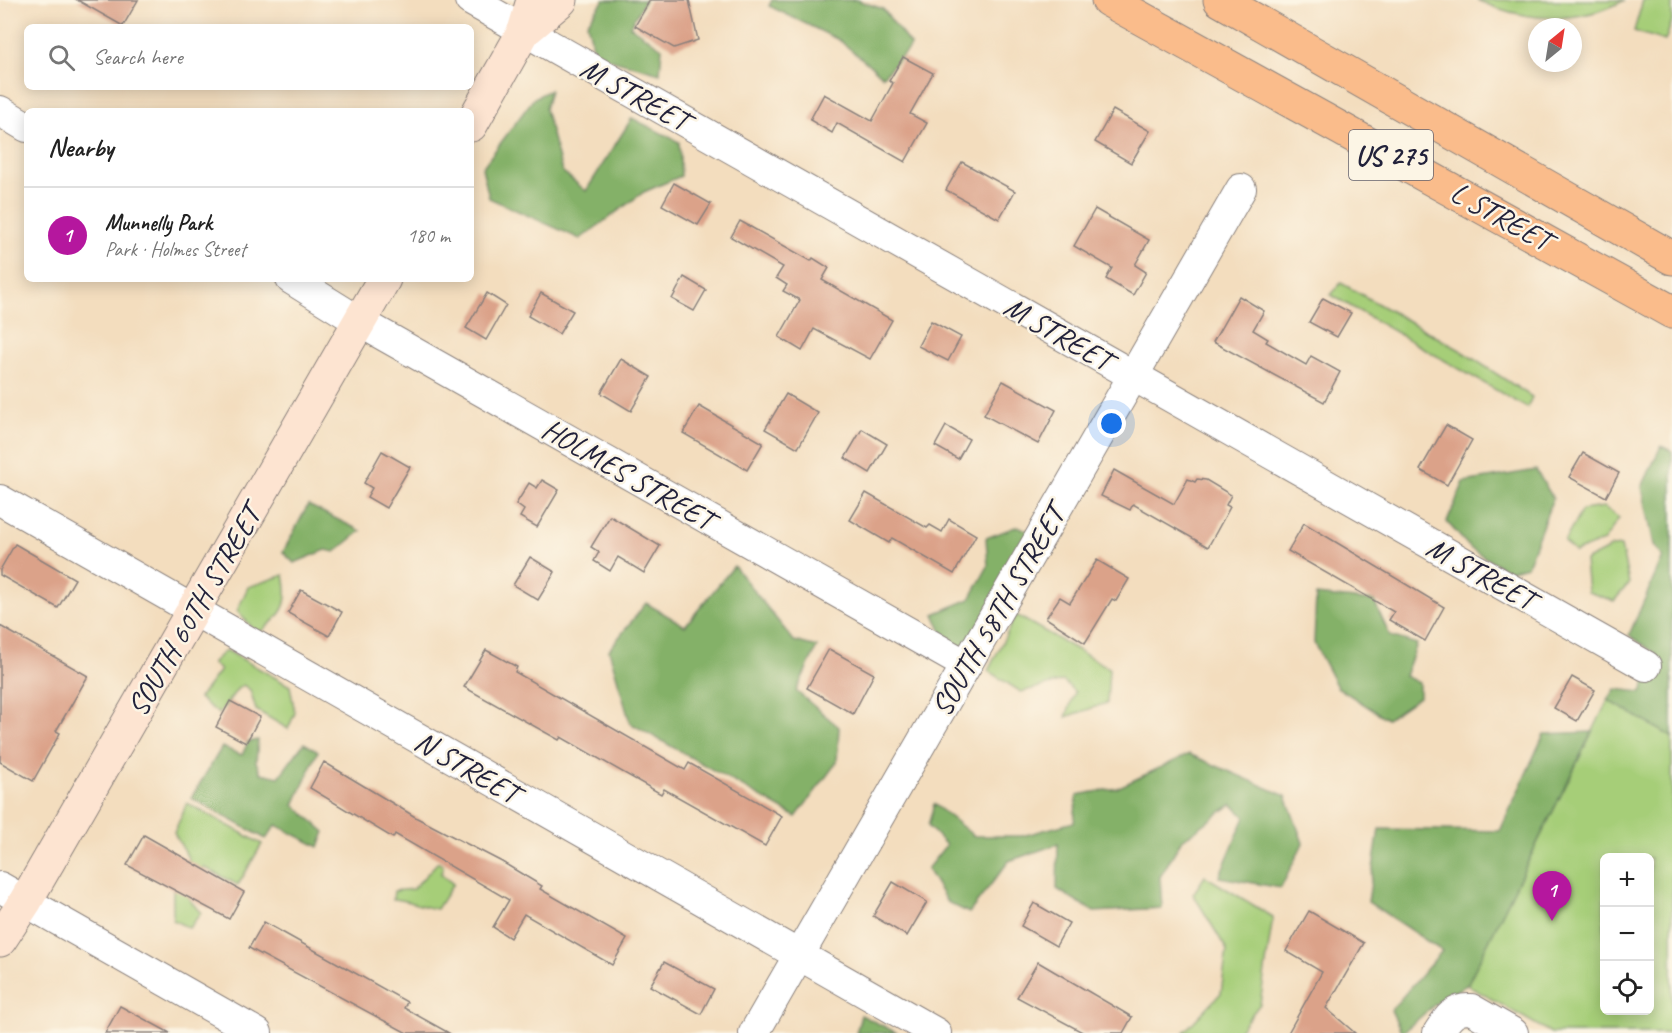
<!DOCTYPE html>
<meta charset="utf-8">
<style>
body{margin:0;font-family:Caveat,sans-serif;background:#f6f6f6;color:#222}
.controls{position:absolute;right:18px;bottom:18px;display:grid;overflow:hidden;border-radius:9px;box-shadow:0 3px 15px #0003}
.controls button{width:54px;height:54px;display:grid;place-items:center;padding:0;border:0;border-bottom:2px solid #e0e0e0;background:#fff;color:#222;font:30px sans-serif}
.compass{position:absolute;left:1528px;top:18px;width:54px;height:54px;border-radius:50%;background:#fff;box-shadow:0 3px 15px #0003;rotate:30deg}
.you{position:absolute;left:1112px;top:424px;width:21px;height:21px;margin:-15px;border:4px solid #fff;border-radius:50%;background:#1a73e8;box-shadow:0 0 0 9px #1a73e833}
.badge{display:grid;place-items:center;width:39px;height:39px;border-radius:50%;background:#b5179e;color:#fff;font-size:20px;font-weight:700}
.pin{position:absolute;translate:-50% -50px;filter:drop-shadow(0 2px 3px #0008)}
.pin::after{content:'';position:absolute;top:32px;width:21px;height:18px;background:inherit;clip-path:polygon(0 0,100% 0,50% 100%)}
.list{margin:0;padding:0;list-style:none}
h2{display:flex;justify-content:space-between;align-items:center;height:78px;margin:0;padding:0 24px;font-size:26px}
h2 small{font-size:20px;font-weight:400;color:#767676}
.list li{display:grid;grid-template-columns:39px 1fr auto;gap:18px;align-items:center;box-sizing:border-box;height:96px;padding:0 24px;border-top:2px solid #e0e0e0}
.list b{display:block;font-size:22px;white-space:nowrap}
.list p{margin:0;font-size:20px;white-space:nowrap;color:#767676}
.list em{font-size:20px;font-style:normal;color:#767676}
.icon{flex:none;width:33px;height:33px;fill:none;stroke:currentColor;stroke-width:2;stroke-linecap:round;stroke-linejoin:round}
.map{position:relative;flex:none;width:1672px;height:1033px;overflow:hidden}
.search{position:absolute;background:#fff;box-shadow:0 3px 15px #0003;left:24px;top:24px;width:450px;height:66px;display:flex;align-items:center;gap:15px;box-sizing:border-box;padding:0 21px;border-radius:9px;color:#767676;font-size:22px}
.panel{position:absolute;background:#fff;box-shadow:0 3px 15px #0003;left:24px;top:108px;width:450px;height:174px;border-radius:9px}
.map>svg:first-child{display:block}
.green{fill:#a6ce78;stroke:#64785a;stroke-width:1.5;fill-rule:evenodd}
.forest{fill:#84b168;stroke:#536a52;stroke-width:1.5}
.building{fill:#dba289}
.lines{fill:none;stroke-linecap:round;stroke-linejoin:round}
.minor-casing{stroke:#8a807c;stroke-width:32}
.secondary-casing{stroke:#8a807c;stroke-width:35}
.primary-casing{stroke:#8a807c;stroke-width:35}
.minor{stroke:#fff;stroke-width:30}
.secondary{stroke:#fde4d1;stroke-width:33}
.primary{stroke:#fabc8b;stroke-width:33}
.labels{text-anchor:middle;stroke-width:5;stroke-linejoin:round;paint-order:stroke}
.shield{fill:#fcf5e5;stroke:#63616e;stroke-width:1.5}
.shield-label{font-size:28px;font-weight:bold;fill:#22223b}
.street-label{font-size:30px;fill:#22223b;stroke:#fcf5e5}
</style>
<div class="map">
<svg width="1672" height="1033" viewBox="0 0 1672 1033">
<rect width="100%" height="100%" fill="#fcf5e5"/>
<filter id="ink" filterUnits="userSpaceOnUse"><feTurbulence type="fractalNoise" baseFrequency=".0167" numOctaves="2"/><feDisplacementMap in="SourceGraphic" scale="12" xChannelSelector="R" yChannelSelector="G"/><feConvolveMatrix kernelMatrix="1 2 1 2 8 2 1 2 1" color-interpolation-filters="sRGB"/></filter>
<filter id="wash" filterUnits="userSpaceOnUse"><feTurbulence type="fractalNoise" baseFrequency=".008" numOctaves="4" result="noise"/><feDisplacementMap in="SourceGraphic" scale="24" xChannelSelector="R" yChannelSelector="G"/><feGaussianBlur stdDeviation="1.35" result="paint"/><feColorMatrix in="noise" values="0 0 0 0 0 0 0 0 0 0 0 0 0 0 0 0 0 1.4 0 .05"/><feComposite in="paint" operator="in"/></filter>
<g filter="url(#wash)">
<rect width="100%" height="100%" fill="#f3ddbe"/>
<!-- green -->
<g class="green">
<path d="M1477 0H1625C1578 25 1524 22 1477 0Z"/>
<path d="M1643 0H1672V21L1665 41 1634 31Z"/>
<path d="M1341 283 1460 350 1532 397 1527 408 1331 295Z"/>
<path d="M1604 507 1619 518 1604 541 1575 552 1564 542 1582 510Z"/>
<path d="M1621 546 1629 583 1614 601 1588 592 1585 561 1612 547Z"/>
<path d="M284 575C291 607 282 614 258 634L237 611 248 587Z"/>
<path d="M1016 615 1109 668 1107 703 1066 717 1075 692 1063 681 1021 692 988 671Z"/>
<path d="M226 650 290 686 295 713 288 729 256 710 250 690 243 685 238 688 219 714 199 698 220 670 212 663Z"/>
<path d="M1608 700 1672 737V1033H1551L1467 985ZM1604 858H1650V1010H1604Z"/>
<path d="M187 803 262 844 238 885 204 867 188 898 201 913 189 928 173 920V888L189 859 174 833Z"/>
<path d="M438 862 443 866 441 874 453 884 437 909C421 907 409 900 393 899L394 891 413 889Z"/>
<path d="M1205 876 1273 917 1260 1004 1237 1033H1183L1221 993 1227 950 1193 894Z"/>
</g>
<!-- forest -->
<g class="forest">
<path d="M604 0H645L630 26 662 48 660 73 595 55 587 23Z"/>
<path d="M772 0H857L883 9 911 46 883 76 839 40 769 6Z"/>
<path d="M550 90 545 109 562 171 586 191 632 118 679 142 681 176 644 192 580 239 489 198 482 168 534 98Z"/>
<path d="M1661 446 1672 451V737L1608 700 1615 689 1642 692 1656 654 1629 635 1663 557 1654 545 1642 487Z"/>
<path d="M1536 470 1553 498 1527 566 1508 571 1471 549 1447 522 1464 482Z"/>
<path d="M308 505 361 531 335 552 326 550 294 563 283 552Z"/>
<path d="M1018 526 1038 536 974 648H949L934 614 970 599 988 566 986 538Z"/>
<path d="M734 566 794 641 817 647 796 691 839 727 837 762 796 817 630 723 609 650 646 603 685 626Z"/>
<path d="M1316 595 1374 601 1390 636 1417 644 1405 676 1419 683V697L1387 719 1337 687 1314 643Z"/>
<path d="M1592 732 1467 985 1441 999 1402 1033 1391 1010 1442 951 1368 902 1379 829 1500 831 1544 734Z"/>
<path d="M258 740 256 762 261 773 279 777 304 743 318 751 294 805 325 832 319 847 276 825 266 839 191 798 222 747 242 755 248 742Z"/>
<path d="M1189 754 1286 796 1303 843 1281 888 1219 877 1245 817 1232 804 1181 841 1160 877 1162 908 1094 912 1057 889 1058 844 1009 861 969 913 947 902 927 869 946 845 928 826 934 804 974 836H1022L1074 822 1077 795 1117 788Z"/>
<path d="M861 1015 897 1033H856Z"/>
</g>
<g id="blocks">
<!-- building -->
<g class="building">
<path d="M77 0H138L123 26Z"/>
<path d="M650 0H689L698 40 674 48 635 26Z"/>
<path d="M903 57 933 73 910 114 927 123 905 162 837 123 832 133 810 120 824 94 872 121 893 83 889 81Z"/>
<path d="M1113 110 1150 131 1131 163 1095 142Z"/>
<path d="M962 162 1015 191 999 219 946 190Z"/>
<path d="M674 183 711 204 698 225 662 205Z"/>
<path d="M1095 209 1149 240 1135 265 1146 272 1133 295 1106 279 1112 268 1074 246Z"/>
<path d="M740 221 811 261 813 258 829 268 822 280 892 320 870 359 814 329 802 351 779 337 800 300 783 291 787 285 776 278 783 267 731 237Z"/>
<path d="M684 277 706 290 694 311 672 299Z"/>
<path d="M487 293 506 305 486 340 466 328Z"/>
<path d="M541 293 573 311 559 334 528 316Z"/>
<path d="M1239 296 1264 311 1253 330 1268 339 1266 342 1306 365 1311 356 1340 372 1324 402 1213 342Z"/>
<path d="M1323 298 1351 313 1337 337 1309 322Z"/>
<path d="M931 321 961 337 948 361 918 346Z"/>
<path d="M621 359 651 377 631 411 601 393Z"/>
<path d="M1003 381 1056 410 1038 444 984 415Z"/>
<path d="M786 394 818 413 798 448 765 429Z"/>
<path d="M699 406 763 443 747 470 683 433Z"/>
<path d="M1446 425 1472 440 1447 485 1420 470Z"/>
<path d="M946 426 969 439 958 459 935 446Z"/>
<path d="M862 429 887 444 870 473 845 458Z"/>
<path d="M382 451 410 467 386 508 367 497 372 488 364 483Z"/>
<path d="M1583 453 1619 473 1606 497 1569 477Z"/>
<path d="M1114 470 1174 504 1188 479 1195 482 1197 479 1206 480 1231 495 1226 505 1230 507 1208 547 1133 504 1130 510 1101 496Z"/>
<path d="M542 480 559 490 537 527 520 517 524 510 516 504 529 483 537 488Z"/>
<path d="M866 493 927 528 930 525 942 532 949 519 976 535 954 574 892 538 889 543 850 520Z"/>
<path d="M610 516 660 546 644 573 618 557 610 571 594 561 599 552 591 547Z"/>
<path d="M1304 523 1444 607 1425 641 1389 620 1394 612 1288 551Z"/>
<path d="M15 544 75 579 58 608 0 575V570Z"/>
<path d="M530 557 555 572 538 600 513 585Z"/>
<path d="M1097 560 1129 579 1116 601 1112 599 1085 643 1046 618 1060 597 1070 603Z"/>
<path d="M301 590 342 612 329 636 288 613Z"/>
<path d="M0 626 88 676 56 731 60 733 33 781 0 762Z"/>
<path d="M829 649 874 674 853 714 807 688Z"/>
<path d="M486 650 517 667 515 672 685 770 689 763 782 816 765 846 664 789 661 794 561 737 559 740 464 687Z"/>
<path d="M1572 677 1595 690 1577 721 1554 708Z"/>
<path d="M230 701 260 717 246 743 216 727Z"/>
<path d="M324 762 417 818 502 862 542 886 540 889 627 939 612 965 524 914 510 938 493 927 509 900 395 834 393 838 310 788Z"/>
<path d="M144 835 244 892 229 919 127 865Z"/>
<path d="M893 882 927 902 907 936 873 916Z"/>
<path d="M1034 903 1069 923 1056 946 1021 926Z"/>
<path d="M1309 911 1364 943 1326 1008 1355 1033H1288L1322 972 1286 951Z"/>
<path d="M264 922 407 1002 404 1008 449 1033H407L249 948Z"/>
<path d="M664 962 714 989 701 1014 650 986Z"/>
<path d="M1038 962 1132 1017 1123 1033H1084L1017 997Z"/>
<path d="M120 1006 170 1033H105Z"/>
</g>
</g>
</g>
<g filter="url(#ink)">
<use href="#blocks" fill-opacity="0" stroke="#8a807c" stroke-width="1.5"/>
<g class="lines">
<!-- minor casing -->
<g class="minor-casing">
<g id="minor">
<path d="M470 0 1646 666"/>
<path d="M0 111 27 127"/>
<path d="M291 279 360 322 966 665"/>
<path d="M0 500 936 1033"/>
<path d="M0 887 257 1033"/>
<path d="M754 1033 1241 189"/>
<path d="M1438 1033C1447 1019 1453 1008 1471 1009L1513 1033"/>
</g>
</g>
<!-- secondary casing -->
<g class="secondary-casing">
<g id="secondary">
<path d="M524 31 561 0"/>
<path d="M471 125 524 31 533 0"/>
<path d="M0 940 25 902 384 279"/>
</g>
</g>
<!-- primary casing -->
<g class="primary-casing">
<g id="primary">
<path d="M1108 0 1672 312"/>
<path d="M1220 0 1672 258"/>
</g>
</g>
<!-- minor -->
<use href="#minor" class="minor"/>
<!-- secondary -->
<use href="#secondary" class="secondary"/>
<!-- primary -->
<use href="#primary" class="primary"/>
</g>
</g>
<g class="labels">
<!-- shield labels -->
<rect class="shield" x="1349" y="130" width="84" height="50" rx="4.5"/>
<g class="shield-label">
<text x="1391" y="165">US 275</text>
</g>
<!-- street labels -->
<g class="street-label">
<text transform="translate(635 94) rotate(29)" y="10">M STREET</text>
<text transform="translate(1501 216) rotate(29)" y="10">L STREET</text>
<text transform="translate(1058 333) rotate(30)" y="10">M STREET</text>
<text transform="translate(628 474) rotate(30)" y="10">HOLMES STREET</text>
<text transform="translate(1481 573) rotate(29)" y="10">M STREET</text>
<text transform="translate(194 611) rotate(-60)" y="10">SOUTH 60TH STREET</text>
<text transform="translate(998 611) rotate(-60)" y="10">SOUTH 58TH STREET</text>
<text transform="translate(467 767) rotate(30)" y="10">N STREET</text>
</g>
</g>
</svg>
<div class="controls">
<button>+</button>
<button>−</button>
<button><svg class="icon" aria-label="locate" viewBox="0 0 24 24"><circle cx="12" cy="12" r="6"/><path d="M12 2v4M12 18v4M2 12h4M18 12h4"/></svg></button>
</div>
<svg class="compass" viewBox="-18 -18 36 36"><path d="M0-13l5 13h-10z" fill="#e53935"/><path d="M0 13l5-13h-10z" fill="#767676"/></svg>
<div class="you"></div>
<div class="pin badge" style="left:1552px;top:921px">1</div>
<div class="search"><svg class="icon" aria-label="search" viewBox="0 0 24 24"><circle cx="10" cy="10" r="6"/><path d="M15 15l6 6"/></svg>Search here</div>
<section class="panel">
<h2>Nearby<small></small></h2>
<ul class="list">
<li><span class="badge">1</span><div><b>Munnelly Park</b><p>Park · Holmes Street</p></div><em>180 m</em></li>
</ul>
</section>
</div>
